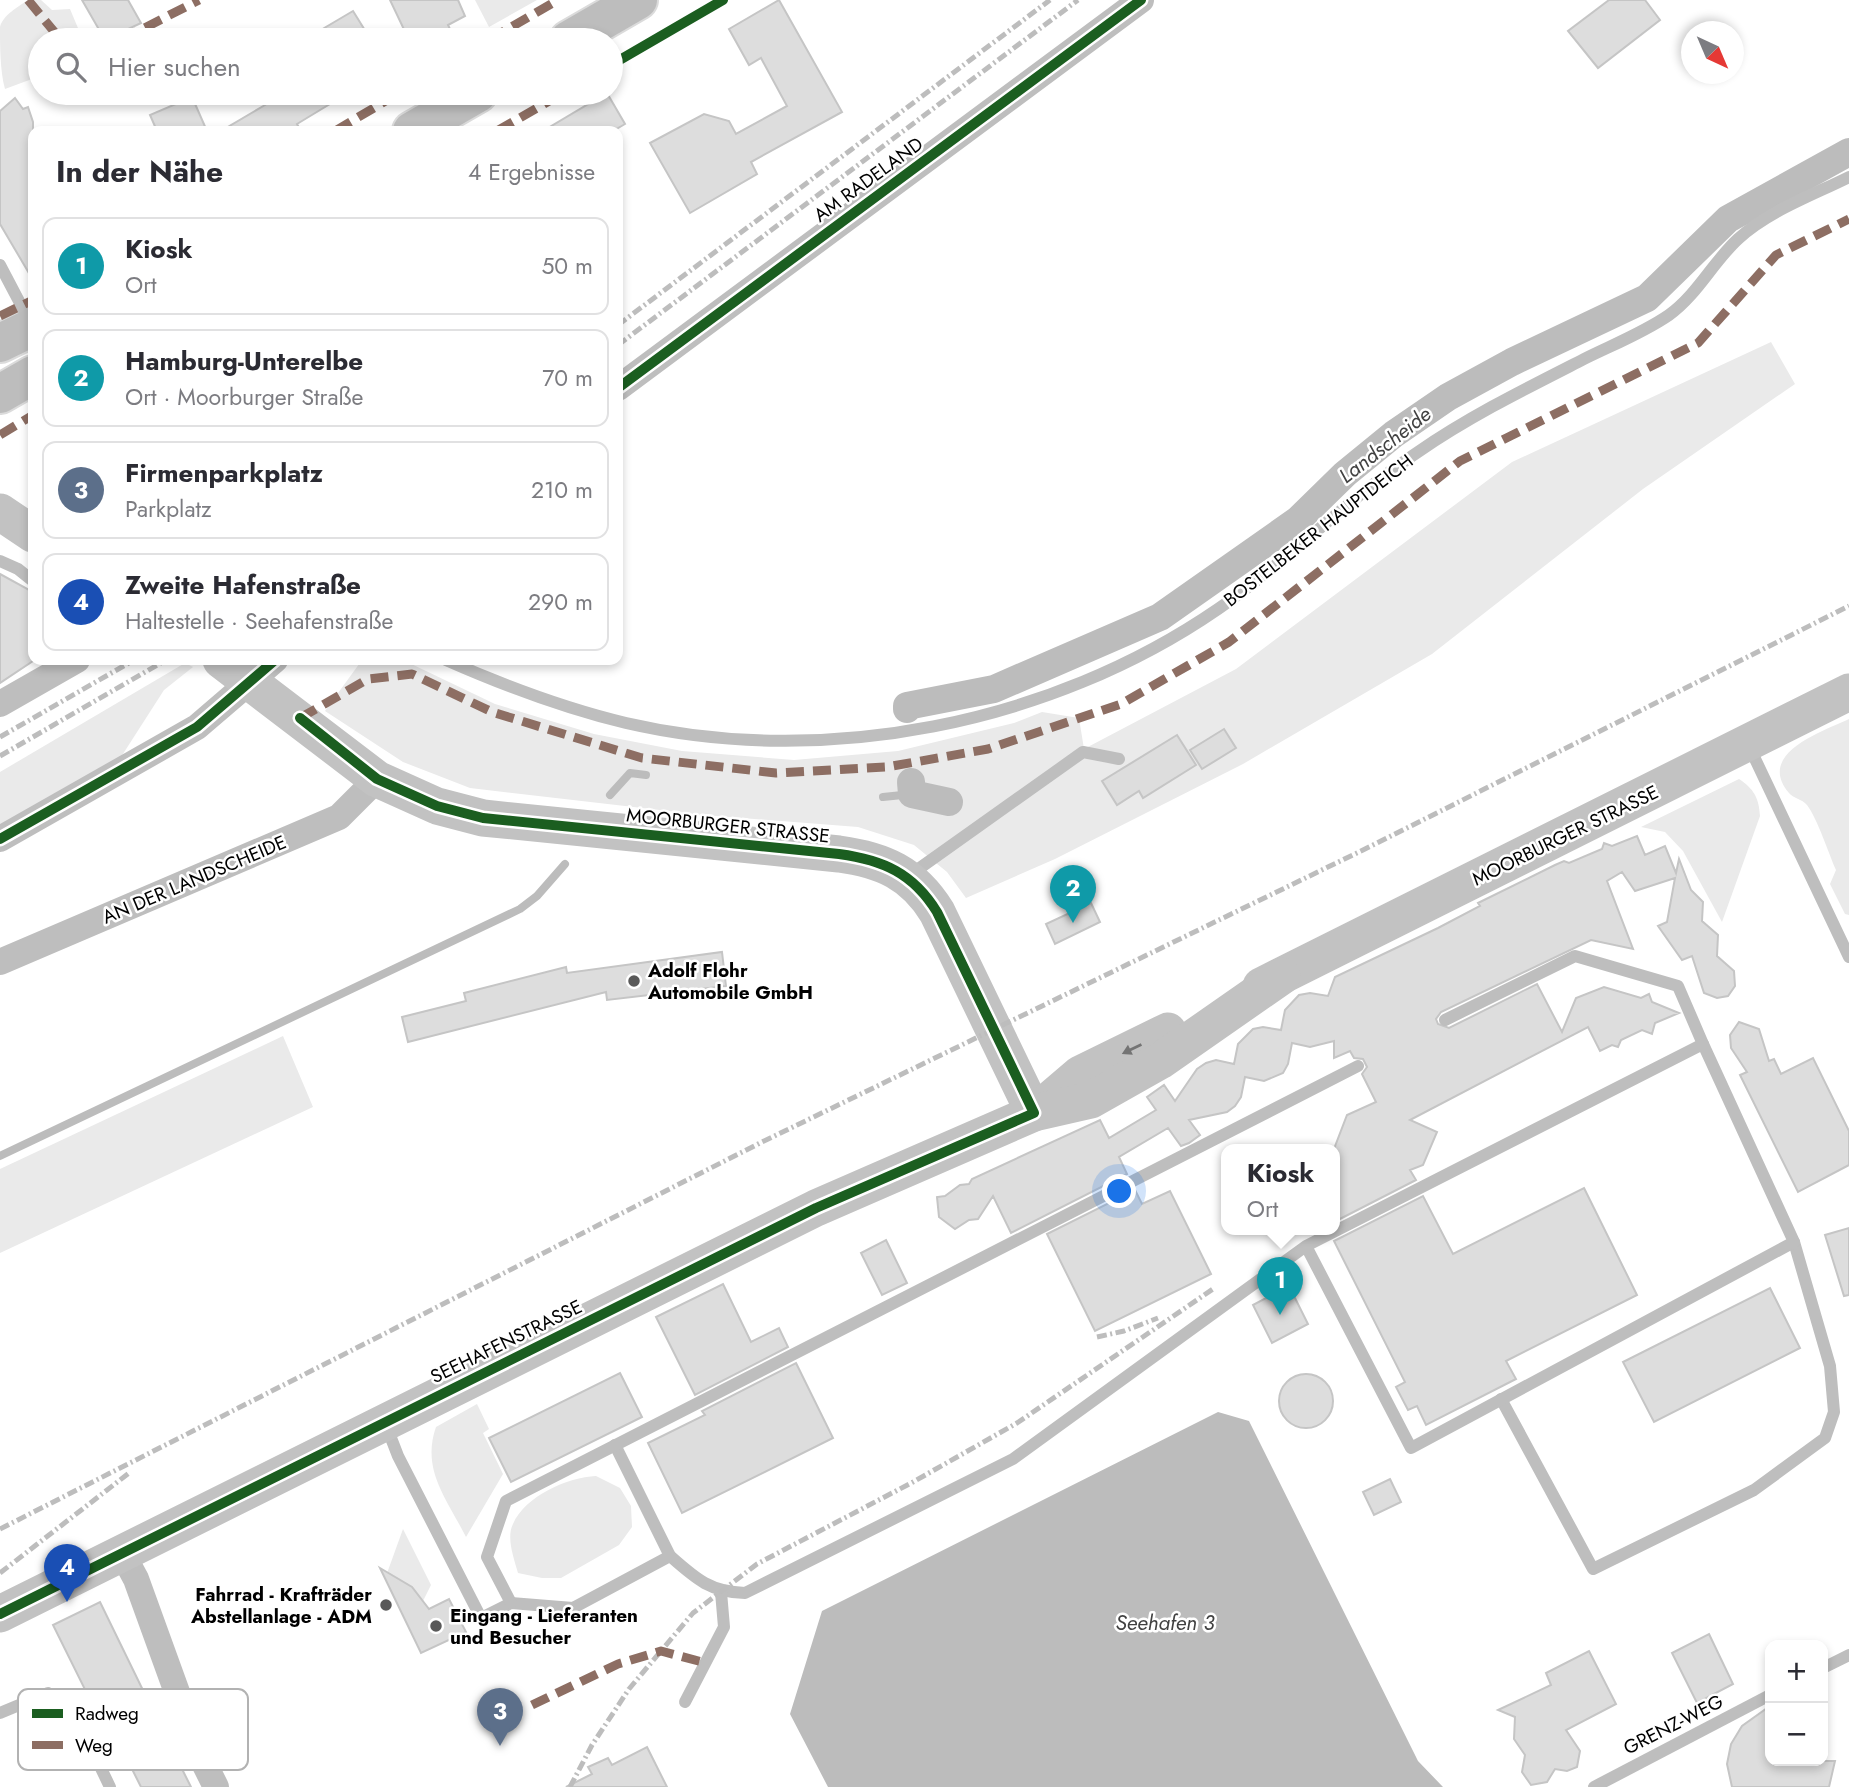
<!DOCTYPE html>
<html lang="de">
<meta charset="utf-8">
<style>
body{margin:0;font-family:Jost,sans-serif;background:#f2f2f3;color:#2b2b33}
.controls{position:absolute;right:21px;bottom:21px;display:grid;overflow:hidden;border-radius:14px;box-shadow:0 4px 10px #0003}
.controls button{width:63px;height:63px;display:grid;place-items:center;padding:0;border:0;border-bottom:2px solid #e1e1e2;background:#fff;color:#2b2b33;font:35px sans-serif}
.compass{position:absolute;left:1681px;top:21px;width:63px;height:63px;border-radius:50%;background:#fff;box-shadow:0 4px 10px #0003;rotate:136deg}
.you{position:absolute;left:1120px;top:1192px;width:24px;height:24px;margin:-18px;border:5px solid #fff;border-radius:50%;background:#1a73e8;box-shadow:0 0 0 10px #1a73e833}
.badge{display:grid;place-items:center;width:46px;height:46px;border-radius:50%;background:#595959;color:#fff;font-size:23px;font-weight:700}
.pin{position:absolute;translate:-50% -58px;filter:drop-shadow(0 2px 4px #0008)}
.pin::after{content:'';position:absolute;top:37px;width:24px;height:21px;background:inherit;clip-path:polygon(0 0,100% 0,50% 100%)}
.popup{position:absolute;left:1221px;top:1144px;width:119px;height:91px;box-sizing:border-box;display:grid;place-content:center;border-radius:14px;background:#fff;filter:drop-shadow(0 2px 5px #0005);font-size:23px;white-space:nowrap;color:#7c7c81}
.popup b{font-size:26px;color:#2b2b33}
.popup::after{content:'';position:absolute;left:50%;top:100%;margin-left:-14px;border:14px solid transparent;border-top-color:#fff}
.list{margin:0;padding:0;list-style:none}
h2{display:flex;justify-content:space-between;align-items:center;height:91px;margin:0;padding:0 28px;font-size:30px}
h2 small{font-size:23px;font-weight:400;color:#7c7c81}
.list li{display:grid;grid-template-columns:46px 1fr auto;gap:21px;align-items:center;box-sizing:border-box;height:98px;margin:0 14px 14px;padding:0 14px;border:2px solid #e1e1e2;border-radius:14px}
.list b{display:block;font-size:26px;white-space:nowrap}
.list p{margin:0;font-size:23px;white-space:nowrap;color:#7c7c81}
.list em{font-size:23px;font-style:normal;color:#7c7c81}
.icon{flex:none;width:38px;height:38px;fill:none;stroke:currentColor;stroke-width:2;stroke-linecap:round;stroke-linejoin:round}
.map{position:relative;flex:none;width:1849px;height:1787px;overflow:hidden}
.search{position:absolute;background:#fff;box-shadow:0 4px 10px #0003;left:28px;top:28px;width:595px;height:77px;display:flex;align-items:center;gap:18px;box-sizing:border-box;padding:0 24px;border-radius:38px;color:#7c7c81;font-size:26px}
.panel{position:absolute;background:#fff;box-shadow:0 4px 10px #0003;left:28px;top:126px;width:595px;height:539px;border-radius:14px}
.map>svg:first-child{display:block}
.green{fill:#eaeaea}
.water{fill:#bcbcbc}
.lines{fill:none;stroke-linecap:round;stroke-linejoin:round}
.stream{stroke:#bcbcbc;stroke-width:8}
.canal{stroke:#bcbcbc;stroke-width:28}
.building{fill:#ddd;stroke:#c5c5c5;stroke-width:2}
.primary-casing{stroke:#dbdbdb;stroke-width:42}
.lane{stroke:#bebebe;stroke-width:12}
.street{stroke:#bebebe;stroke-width:26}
.secondary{stroke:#c2c2c2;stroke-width:37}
.primary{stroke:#bdbdbd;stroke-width:38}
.rail{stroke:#bdbdbd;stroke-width:5;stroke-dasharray:10 3.5 2 3.5;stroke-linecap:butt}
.quiet{stroke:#8d6e63;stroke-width:9;stroke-dasharray:18 9;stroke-linecap:butt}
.cycleway-casing{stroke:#fff;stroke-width:15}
.cycleway{stroke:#1b5e20;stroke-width:10}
.oneway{fill:#747474}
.poi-dot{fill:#595959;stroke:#fff;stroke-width:2.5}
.labels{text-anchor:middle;stroke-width:5;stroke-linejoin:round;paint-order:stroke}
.street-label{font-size:19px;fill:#000;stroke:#fff}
.poi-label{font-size:19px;font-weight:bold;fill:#000;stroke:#fff;text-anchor:start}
.water-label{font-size:21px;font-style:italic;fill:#414141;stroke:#fff}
.key{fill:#fff;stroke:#b2b2b2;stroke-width:2}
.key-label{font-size:19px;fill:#000}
</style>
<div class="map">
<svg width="1849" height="1787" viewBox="0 0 1849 1787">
<rect width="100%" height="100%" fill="#fff"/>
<!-- green -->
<g class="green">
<path d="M28 0H41L52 10 70 9 83 40H40V76L5 89C0 71 0 45 0 27 3 15 18 7 28 0Z"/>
<path d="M475 0H537L489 27Z"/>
<path d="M1771 342 1795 384 1643 489 1432 654 1243 764 1055 859 966 898 947 872 914 845 858 827 703 815 470 788 403 762 325 711 362 660H403L495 704 594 734 682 751 794 760 898 751 1014 723 1042 712 1079 718 1084 749 1236 669 1512 462Z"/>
<path d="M185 663 193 667 164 690 121 757 0 826V772Z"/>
<path d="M1849 719V915L1845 914 1830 884 1836 870C1828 852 1818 820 1807 805 1802 799 1793 798 1789 793 1755 753 1824 731 1849 719Z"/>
<path d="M1739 779C1754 789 1759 798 1760 816L1722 922 1683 851 1665 832 1641 827Z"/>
<path d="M283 1036 313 1107 0 1253V1169Z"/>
<path d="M477 1404 489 1429 483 1433 503 1474 466 1537C447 1499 421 1470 436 1427Z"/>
<path d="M596 1476 620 1488 631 1506 632 1527 619 1545 561 1578H542L518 1573C514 1558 506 1538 513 1524 525 1496 568 1477 596 1476Z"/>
<path d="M403 1529 431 1585 423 1601 412 1587 386 1576Z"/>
</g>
<!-- water -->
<path class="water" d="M1218 1412 1249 1421 1418 1761 1443 1787H828L790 1714 822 1611Z"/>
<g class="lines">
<!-- stream -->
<g class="stream">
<path d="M610 795 630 773 646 775"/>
<path d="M883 797 912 794"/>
<path d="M0 1156 520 909 537 896 565 864"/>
</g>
<!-- canal -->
<g class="canal">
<path d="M907 709V706L994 689 1160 617 1298 520 1345 474 1394 434 1448 397 1512 362 1647 298 1728 219 1849 152"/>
<path d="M911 782 912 794 949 802"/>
</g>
</g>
<!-- building -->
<g class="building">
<path d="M82 0H128L141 23 105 40Z"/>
<path d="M390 0H458L465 16 448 25 451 31 434 40H409Z"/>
<path d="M779 0 842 112 751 162 757 174 690 213 650 143 704 114 729 121 736 134 787 106 761 58 749 65 729 29Z"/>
<path d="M1609 0H1645L1660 20 1598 68 1568 31Z"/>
<path d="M353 11 371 40H304Z"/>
<path d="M257 93H348L297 124 301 131H221L265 105Z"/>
<path d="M607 93 625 124 613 131H543Z"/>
<path d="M192 97 207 131H157L150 115Z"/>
<path d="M15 98 23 109 28 107 33 122V280L0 224V111Z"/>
<path d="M0 574 33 592V661L0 683Z"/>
<path d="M1224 729 1236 748 1202 769 1190 750Z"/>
<path d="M1177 735 1196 765 1143 798 1139 791 1117 805 1102 781Z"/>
<path d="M1637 836 1645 855 1665 846 1676 873 1679 859 1691 890 1703 902 1702 921 1718 935 1717 956 1734 971 1735 986 1728 996 1717 998 1704 993 1692 956 1682 960 1658 926 1667 922 1675 878 1635 891 1622 872 1607 881 1633 949 1591 940 1441 1012 1436 1019 1438 1024 1449 1028 1537 984 1562 1032 1576 998 1604 987 1641 998 1649 994 1652 1002 1679 1013 1655 1023 1652 1034 1642 1030 1621 1040 1618 1047 1612 1045 1600 1051 1588 1027 1410 1120 1437 1132 1423 1165 1410 1170 1416 1180 1334 1222V1149L1347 1115 1376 1102 1362 1074 1367 1067 1363 1059 1354 1058 1350 1051 1334 1058V1041L1310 1047 1292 1043 1288 1064 1283 1073 1264 1081 1245 1077 1241 1097 1235 1106 1227 1112 1189 1120 1200 1135 1189 1143 1181 1146 1168 1128 1119 1157 1127 1174 1011 1233 993 1196 978 1219 969 1220 955 1229 939 1217 937 1197 945 1196 960 1185 969 1184 972 1179 1100 1120 1109 1138 1156 1110 1147 1097 1164 1085 1175 1101 1197 1069 1206 1063 1216 1060 1234 1064 1238 1044 1253 1029 1263 1027 1281 1030 1285 1010 1299 995 1310 993 1328 996 1335 977 1438 928 1480 906 1478 903 1555 865 1564 861 1569 863 1602 849 1604 843 1612 846Z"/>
<path d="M1091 903 1100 922 1055 944 1046 924Z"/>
<path d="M722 952 726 986 607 1000 606 992 408 1042 402 1017 466 1001 464 993 566 967 567 973Z"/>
<path d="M1739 1022 1759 1029 1769 1061 1774 1059 1781 1074 1813 1058 1849 1131V1165L1798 1192 1740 1075 1747 1072 1731 1048 1730 1035Z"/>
<path d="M1584 1188 1637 1295 1506 1361 1516 1379 1426 1425 1417 1406 1408 1410 1396 1387 1405 1382 1334 1241 1423 1196 1453 1254Z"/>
<path d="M1135 1190 1142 1204 1170 1191 1211 1274 1095 1331 1047 1234Z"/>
<path d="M1849 1228V1295L1844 1296 1825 1235Z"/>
<path d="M886 1240 907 1283 882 1295 861 1253Z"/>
<path d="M723 1284 751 1342 779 1328 788 1347 695 1395 656 1317Z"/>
<path d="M1289 1286 1308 1324 1272 1343 1253 1305Z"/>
<path d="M1770 1288 1800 1348 1654 1422 1623 1362Z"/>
<path d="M796 1363 833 1438 682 1513 648 1443 705 1415 702 1411Z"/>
<path d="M620 1373 642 1417 511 1482 489 1438Z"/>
<circle cx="1306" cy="1401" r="27"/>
<path d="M1390 1479 1401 1502 1374 1515 1363 1492Z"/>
<path d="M380 1568 412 1587 429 1609 449 1599 466 1632 421 1653Z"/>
<path d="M100 1602 156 1717 191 1787H141L116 1737 110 1740 53 1625Z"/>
<path d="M1709 1634 1733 1684 1697 1703 1672 1653Z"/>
<path d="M1589 1651 1616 1704 1566 1730 1580 1751 1577 1767 1567 1771 1555 1769 1547 1782 1531 1785 1522 1772 1525 1755 1514 1739 1515 1717 1498 1710 1551 1685 1546 1673Z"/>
<path d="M1770 1706V1761H1835L1829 1787H1732L1727 1764 1731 1744 1742 1726Z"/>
<path d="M647 1747 667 1787H566L592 1774 588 1767 608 1758 612 1765Z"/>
</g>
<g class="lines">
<!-- primary casing -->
<g class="primary-casing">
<g id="primary">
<path d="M569 40 638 0"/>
<path d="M412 131 478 93"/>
<path d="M0 343 33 327"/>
<path d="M0 394 33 375"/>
</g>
</g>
<!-- lane -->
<g class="lane">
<path d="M0 265 31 324"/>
<path d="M0 561 18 569 33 581"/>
<path d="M446 660C505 686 563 708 626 723 824 769 1051 724 1218 609 1288 561 1347 499 1418 452 1470 416 1527 388 1584 359 1612 345 1643 333 1669 315 1697 295 1713 262 1738 239 1768 211 1813 195 1849 177"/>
<path d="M1748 744 1849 957"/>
<path d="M910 875 1083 752 1119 759"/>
<path d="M1445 1020 1575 956 1678 986 1703 1044"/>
<path d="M1501 1399 1593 1569 1754 1490 1825 1438 1834 1412 1830 1366 1794 1242"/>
<path d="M386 1425 398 1456 481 1618 511 1603 573 1608 670 1556C696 1579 710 1592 745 1593L1013 1459 1306 1246 1411 1448 1794 1242 1703 1044 1306 1246"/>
<path d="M615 1445 670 1556"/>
<path d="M511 1603 487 1557 506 1501 1358 1066"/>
<path d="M1823 1668 1849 1655"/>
<path d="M685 1702 724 1627 721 1592"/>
<path d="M0 1713 48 1693 74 1712 110 1787"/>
<path d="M1594 1787 1770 1695"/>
</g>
<!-- street -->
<g class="street">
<path d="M618 388 1141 0"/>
<path d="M0 704 77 660"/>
<path d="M0 839 197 727 275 660"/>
<path d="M0 962 339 817 377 779"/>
<path d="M122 1553 136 1579 199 1753 216 1787"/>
</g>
<!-- secondary -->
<g class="secondary">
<path d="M0 512 33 534"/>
<path d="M221 660 377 779 437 806 483 818 839 854C883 860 913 873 937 912L1034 1113"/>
<path d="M1261 986 1849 692"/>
<path d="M1039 1109 1080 1074 1168 1031"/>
<path d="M0 1614 816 1208 1034 1113 1091 1100 1160 1061 1282 976"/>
</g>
<!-- primary -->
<use href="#primary" class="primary"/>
<!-- rail -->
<g class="rail">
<path d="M618 325 1050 0"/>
<path d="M618 345 1078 0"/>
<path d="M0 737 134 660"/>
<path d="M0 756 166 660"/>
<path d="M1097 1337 1124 1331 1158 1318"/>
<path d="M0 1529 760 1143 1363 850 1849 606"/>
<path d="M0 1573 129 1473"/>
<path d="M570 1787 592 1745 629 1689 693 1613 757 1564 913 1482 1017 1423 1213 1289"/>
</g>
<!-- quiet -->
<g class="quiet">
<path d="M28 0 61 40"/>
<path d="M121 40 199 0"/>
<path d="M489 40 558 0"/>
<path d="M335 131 399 93"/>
<path d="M497 131 563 93"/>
<path d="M0 316 33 300"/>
<path d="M0 435 33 415"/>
<path d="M300 718 368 679 412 674 492 712 642 758 776 773 887 767 988 749 1121 704 1229 642 1460 461 1698 343 1776 255 1849 219"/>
<path d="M532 1705 618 1664 661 1651 706 1663"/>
</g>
<!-- cycleway casing -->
<g class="cycleway-casing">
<g id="cycleway">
<path d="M611 65 723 0"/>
<path d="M618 388 1141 0"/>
<path d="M0 839 197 727 275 660"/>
<path d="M0 1614 816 1208 1034 1113 937 912C913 873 883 860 839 854L483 818 437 806 377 779 300 718"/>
</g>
</g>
<!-- cycleway -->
<use href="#cycleway" class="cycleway"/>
</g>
<!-- one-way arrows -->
<defs><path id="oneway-solid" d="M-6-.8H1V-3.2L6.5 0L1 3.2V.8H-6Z" transform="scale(1.75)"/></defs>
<use class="oneway" href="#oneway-solid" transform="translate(1132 1049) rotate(154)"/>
<!-- markers -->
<g class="poi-dot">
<circle cx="634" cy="981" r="7"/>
<circle cx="386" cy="1605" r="7"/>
<circle cx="436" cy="1626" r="7"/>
</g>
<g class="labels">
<!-- street labels -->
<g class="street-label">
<text transform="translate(868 179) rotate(-36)" y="7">AM RADELAND</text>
<text transform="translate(1318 530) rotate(-38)" y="7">BOSTELBEKER HAUPTDEICH</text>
<text transform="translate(728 825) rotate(6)" y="7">MOORBURGER STRASSE</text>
<text transform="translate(1565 835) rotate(-26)" y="7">MOORBURGER STRASSE</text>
<text transform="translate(194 879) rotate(-23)" y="7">AN DER LANDSCHEIDE</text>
<text transform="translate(506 1341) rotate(-26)" y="7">SEEHAFENSTRASSE</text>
<text transform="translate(1673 1724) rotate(-27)" y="7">GRENZ-WEG</text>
</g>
<!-- poi labels -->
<g class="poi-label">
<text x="648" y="977">Adolf Flohr<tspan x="648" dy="22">Automobile GmbH</tspan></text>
<text x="372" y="1601" text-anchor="end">Fahrrad - Krafträder<tspan x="372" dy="22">Abstellanlage - ADM</tspan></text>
<text x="450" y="1622">Eingang - Lieferanten<tspan x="450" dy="22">und Besucher</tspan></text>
</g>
<!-- water labels -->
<g class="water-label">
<text transform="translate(1385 445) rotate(-38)" y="7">Landscheide</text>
<text x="1165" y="1630">Seehafen 3</text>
</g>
</g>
<!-- legend -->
<rect x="18" y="1689" width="230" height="81" rx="10" class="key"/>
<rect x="32" y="1709" width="31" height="9" fill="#1b5e20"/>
<rect x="32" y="1741" width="31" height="8" fill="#8d6e63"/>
<g class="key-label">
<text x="75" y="1720">Radweg</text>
<text x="75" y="1752">Weg</text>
</g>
</svg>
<div class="controls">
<button>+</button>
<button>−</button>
</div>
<svg class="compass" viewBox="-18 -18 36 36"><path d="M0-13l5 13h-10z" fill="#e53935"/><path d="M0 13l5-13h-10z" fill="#7c7c81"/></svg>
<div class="you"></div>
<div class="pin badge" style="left:1280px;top:1315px;background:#0f9aa8">1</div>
<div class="popup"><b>Kiosk</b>Ort</div>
<div class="pin badge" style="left:1073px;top:923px;background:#0f9aa8">2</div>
<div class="pin badge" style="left:500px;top:1746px;background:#5c6f8a">3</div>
<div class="pin badge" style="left:67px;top:1602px;background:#1a4fb4">4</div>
<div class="search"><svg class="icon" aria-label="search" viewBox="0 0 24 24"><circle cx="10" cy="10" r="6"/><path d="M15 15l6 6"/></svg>Hier suchen</div>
<section class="panel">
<h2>In der Nähe<small>4 Ergebnisse</small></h2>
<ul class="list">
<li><span class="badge" style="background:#0f9aa8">1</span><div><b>Kiosk</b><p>Ort</p></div><em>50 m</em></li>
<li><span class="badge" style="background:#0f9aa8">2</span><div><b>Hamburg-Unterelbe</b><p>Ort · Moorburger Straße</p></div><em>70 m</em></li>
<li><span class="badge" style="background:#5c6f8a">3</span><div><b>Firmenparkplatz</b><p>Parkplatz</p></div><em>210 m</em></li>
<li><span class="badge" style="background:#1a4fb4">4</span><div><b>Zweite Hafenstraße</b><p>Haltestelle · Seehafenstraße</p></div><em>290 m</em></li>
</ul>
</section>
</div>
